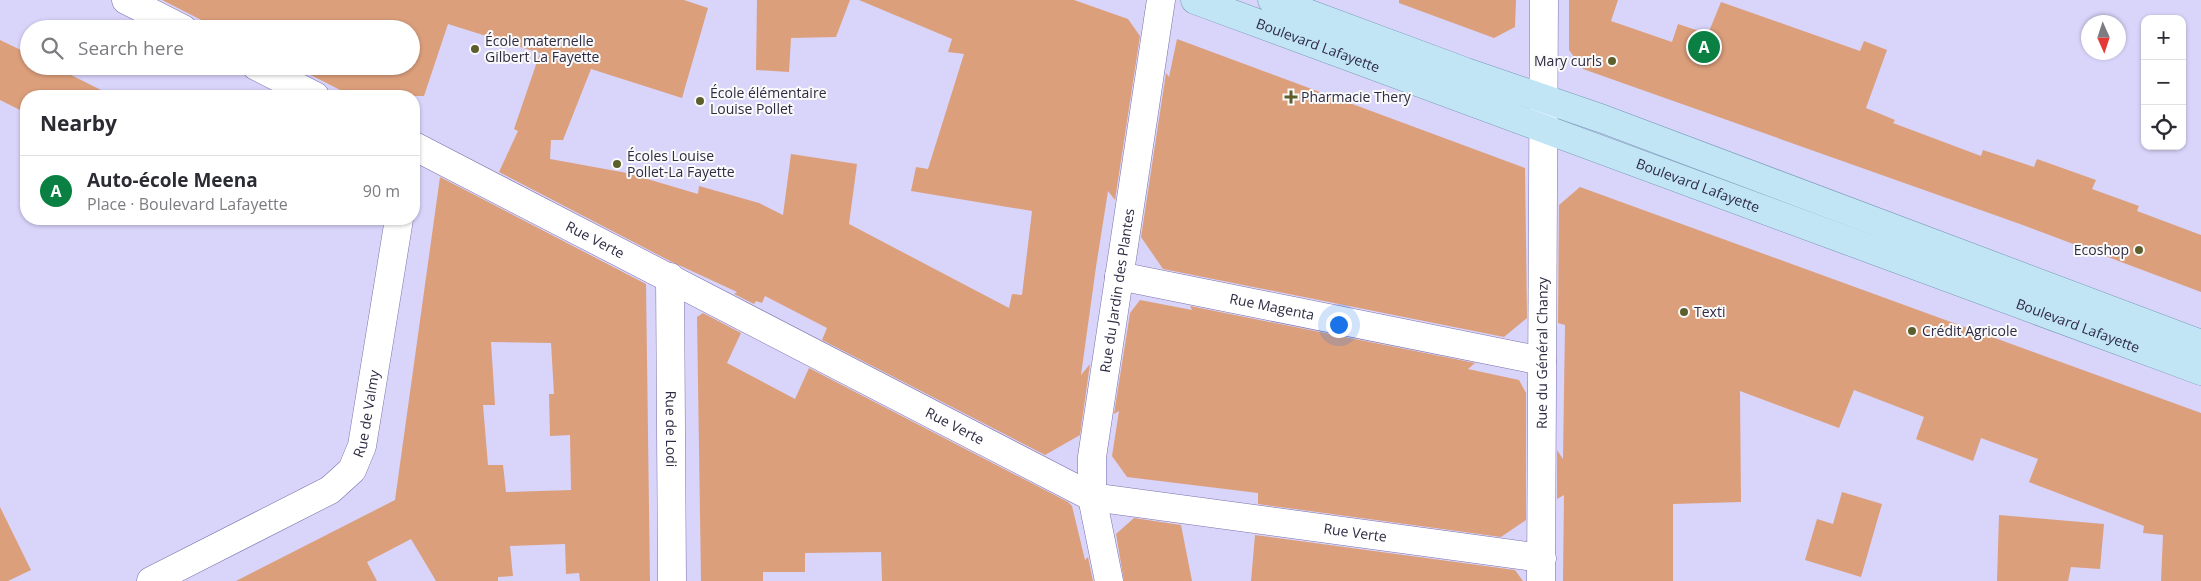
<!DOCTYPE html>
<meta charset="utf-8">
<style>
body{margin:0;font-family:"Open Sans",sans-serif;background:#f7f7f7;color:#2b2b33}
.controls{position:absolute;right:15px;top:15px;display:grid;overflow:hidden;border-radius:10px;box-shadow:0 1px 4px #0004}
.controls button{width:45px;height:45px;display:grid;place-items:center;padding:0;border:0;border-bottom:1px solid #e1e1e2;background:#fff;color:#2b2b33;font:25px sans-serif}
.compass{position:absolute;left:2081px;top:15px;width:45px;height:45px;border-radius:50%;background:#fff;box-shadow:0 1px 4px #0004;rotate:177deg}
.you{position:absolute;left:1338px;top:324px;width:18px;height:18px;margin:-12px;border:4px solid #fff;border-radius:50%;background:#1a73e8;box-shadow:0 0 0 8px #1a73e833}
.badge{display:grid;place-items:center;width:32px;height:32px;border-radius:50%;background:#0b8043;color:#fff;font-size:16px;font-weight:700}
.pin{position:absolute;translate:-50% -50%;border:2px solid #fff;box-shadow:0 1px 5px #0006}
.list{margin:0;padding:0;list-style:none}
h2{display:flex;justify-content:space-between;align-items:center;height:65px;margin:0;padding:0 20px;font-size:21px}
h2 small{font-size:16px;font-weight:400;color:#7c7c81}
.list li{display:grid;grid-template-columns:32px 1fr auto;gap:15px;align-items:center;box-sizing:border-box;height:70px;padding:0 20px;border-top:1px solid #e1e1e2}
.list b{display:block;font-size:19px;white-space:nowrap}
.list p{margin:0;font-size:16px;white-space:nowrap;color:#7c7c81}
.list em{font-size:16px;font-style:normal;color:#7c7c81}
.icon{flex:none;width:28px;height:28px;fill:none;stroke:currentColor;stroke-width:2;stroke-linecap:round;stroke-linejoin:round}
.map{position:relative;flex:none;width:2201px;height:581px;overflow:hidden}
.search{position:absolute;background:#fff;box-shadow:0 1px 4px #0004;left:20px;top:20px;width:400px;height:55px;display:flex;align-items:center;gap:12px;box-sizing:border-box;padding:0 18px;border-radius:28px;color:#7c7c81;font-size:19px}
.panel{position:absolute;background:#fff;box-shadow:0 1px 4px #0004;left:20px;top:90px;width:400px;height:135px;border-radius:20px}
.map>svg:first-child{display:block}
.building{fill:#dc9f7c;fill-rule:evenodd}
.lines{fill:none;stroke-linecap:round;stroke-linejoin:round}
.street-casing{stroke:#7b71aa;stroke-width:29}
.primary-casing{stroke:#7498b3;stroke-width:29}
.street{stroke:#fff;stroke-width:28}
.primary{stroke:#c2e5f6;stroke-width:28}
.poi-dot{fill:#5c5f2c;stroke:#fafafa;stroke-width:2}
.labels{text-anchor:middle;stroke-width:4;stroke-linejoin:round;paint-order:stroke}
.poi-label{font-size:14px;fill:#2f2b43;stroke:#fafafa;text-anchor:start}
.street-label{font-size:14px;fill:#2f2b43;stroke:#fafafa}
</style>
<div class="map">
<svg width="2201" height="581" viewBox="0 0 2201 581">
<rect width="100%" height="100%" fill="#d9d4fa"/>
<!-- building -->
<g class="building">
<path d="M162 0H684L708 8 682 98 591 69 563 140H551L550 159 627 173 698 194 699 186 759 203 783 215 791 154 857 164 849 224 1009 308 1012 294 1022 295 1032 211 911 191 916 167 928 169 964 54 948 52 952 39 859 0H1074L1128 19 1140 36 1115 200 1108 191 1096 267 1081 375 1090 364 1080 435 1045 455 822 340 827 328 765 296 762 303 756 301 754 304 734 294 737 292 670 261 499 172 518 131 514 129 540 53 448 24 424 96H352L293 66H411V29H219Z"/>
<path d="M757 0H850L836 37 791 38 789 72 756 70Z"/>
<path d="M1399 0H1516L1515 27 1494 38 1399 3Z"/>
<path d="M1569 0H1618L1611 21 1672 42 1678 24 1708 34 1721 2 1860 51 1864 41 1887 50 1866 108 1895 120 1893 123 1981 156 1983 150 2034 167 2037 159 2096 180 2092 189 2139 206 2137 211 2201 235V292L2020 224 1583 69 1569 50Z"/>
<path d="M1177 39 1525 168 1527 318 1504 337 1163 269 1141 237 1166 73 1169 77Z"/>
<path d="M0 40 29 54V66H53L113 96H26V113L0 100Z"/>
<path d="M440 177 646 284 650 581H580L579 573 566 574 565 544 510 546 513 576 498 577V581H436L411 539 367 562 377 581H236L395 500ZM491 342 551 343 554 394H549L550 436 570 435 571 490 506 492 503 465H488L483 405H495Z"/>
<path d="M1580 187 2201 413V581H2161L2163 535 2143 533 2144 526 2029 482 2038 459 1981 438 1973 461 1916 439 1924 417 1854 390 1839 428 1740 391 1741 502 1673 504V581H1563L1564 495 1557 499V450L1563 459 1565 325 1558 323 1559 205Z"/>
<path d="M1140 300 1192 310 1190 306 1475 363 1468 369 1519 380 1526 393V520L1501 537 1258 504V493L1127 477 1112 456 1119 411 1114 414 1130 313Z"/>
<path d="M703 313 741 333 727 363 795 399 809 368 1068 502 1072 506 1085 560 1088 557 1093 581H882L881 552 805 553V572H763V581H701L697 317Z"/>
<path d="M1842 492 1882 504 1861 577 1805 560 1817 519 1833 524Z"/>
<path d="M0 507 31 570 8 581H0Z"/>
<path d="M1999 515 2104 524 2100 569 2071 567 2068 581H1997Z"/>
<path d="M1134 518 1181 525 1192 581H1124L1116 534Z"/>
<path d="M1255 535 1515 570 1523 581H1251Z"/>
</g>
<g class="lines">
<!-- street casing -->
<g class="street-casing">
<g id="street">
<path d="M126 0 183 29"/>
<path d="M256 66 315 96"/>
<path id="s1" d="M414 146 1092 497 1542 558"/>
<path id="s2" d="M1119 276 1542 361"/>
<path id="s3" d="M670 277 672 581"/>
<path id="s4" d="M151 581 330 490 352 470 362 446 399 219"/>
<path id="s5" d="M1109 581 1092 497V457L1161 0"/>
<path id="s6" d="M1541 581 1544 0"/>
</g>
</g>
<!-- primary casing -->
<g class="primary-casing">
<g id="primary">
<path id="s7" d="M1195 0 2201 371"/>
<path d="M1272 0 1466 72 1603 119 2201 344"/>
</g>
</g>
<!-- street -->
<use href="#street" class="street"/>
<!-- primary -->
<use href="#primary" class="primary"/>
</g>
<!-- markers -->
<g class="poi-dot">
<circle cx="475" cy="49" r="5"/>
<circle cx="1612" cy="61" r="5"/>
<path d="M1288.5 89.5h5v5h5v5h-5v5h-5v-5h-5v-5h5z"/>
<circle cx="700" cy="101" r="5"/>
<circle cx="617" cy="164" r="5"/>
<circle cx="2139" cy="250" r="5"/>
<circle cx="1684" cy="312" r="5"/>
<circle cx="1912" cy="331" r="5"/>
</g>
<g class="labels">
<!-- poi labels -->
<g class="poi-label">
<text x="485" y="46">École maternelle<tspan x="485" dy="16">Gilbert La Fayette</tspan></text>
<text x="1602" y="66" text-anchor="end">Mary curls</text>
<text x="710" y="98">École élémentaire<tspan x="710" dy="16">Louise Pollet</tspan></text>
<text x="1301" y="102">Pharmacie Thery</text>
<text x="627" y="161">Écoles Louise<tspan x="627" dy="16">Pollet-La Fayette</tspan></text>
<text x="2129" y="255" text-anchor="end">Ecoshop</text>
<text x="1694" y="317">Texti</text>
<text x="1922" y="336">Crédit Agricole</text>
</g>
<!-- street labels -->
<g class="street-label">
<text dy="5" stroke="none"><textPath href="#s7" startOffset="131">Boulevard Lafayette</textPath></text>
<text dy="5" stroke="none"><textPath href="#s7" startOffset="536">Boulevard Lafayette</textPath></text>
<text dy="5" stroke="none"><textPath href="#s1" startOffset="204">Rue Verte</textPath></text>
<text dy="5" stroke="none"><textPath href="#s5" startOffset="294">Rue du Jardin des Plantes</textPath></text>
<text dy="5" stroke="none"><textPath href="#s2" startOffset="156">Rue Magenta</textPath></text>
<text dy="5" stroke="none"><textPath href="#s7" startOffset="941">Boulevard Lafayette</textPath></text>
<text dy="5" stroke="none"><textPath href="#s6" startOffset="228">Rue du Général Chanzy</textPath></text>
<text dy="5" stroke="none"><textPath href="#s4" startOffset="289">Rue de Valmy</textPath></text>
<text dy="5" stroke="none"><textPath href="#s1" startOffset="609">Rue Verte</textPath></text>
<text dy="5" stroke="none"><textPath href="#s3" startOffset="152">Rue de Lodi</textPath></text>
<text dy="5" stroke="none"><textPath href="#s1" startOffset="1029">Rue Verte</textPath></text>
</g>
</g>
</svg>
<div class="controls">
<button>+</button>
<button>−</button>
<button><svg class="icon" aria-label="locate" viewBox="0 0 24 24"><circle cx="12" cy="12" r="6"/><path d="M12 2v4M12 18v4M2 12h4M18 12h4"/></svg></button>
</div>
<svg class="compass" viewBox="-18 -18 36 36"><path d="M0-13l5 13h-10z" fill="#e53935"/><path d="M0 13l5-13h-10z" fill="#7c7c81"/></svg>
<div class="you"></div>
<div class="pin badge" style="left:1704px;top:47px">A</div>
<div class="search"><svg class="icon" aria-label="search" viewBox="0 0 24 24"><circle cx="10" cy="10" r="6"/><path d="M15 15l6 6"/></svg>Search here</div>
<section class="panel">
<h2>Nearby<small></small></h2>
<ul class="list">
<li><span class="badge">A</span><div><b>Auto-école Meena</b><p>Place · Boulevard Lafayette</p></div><em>90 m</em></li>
</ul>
</section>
</div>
